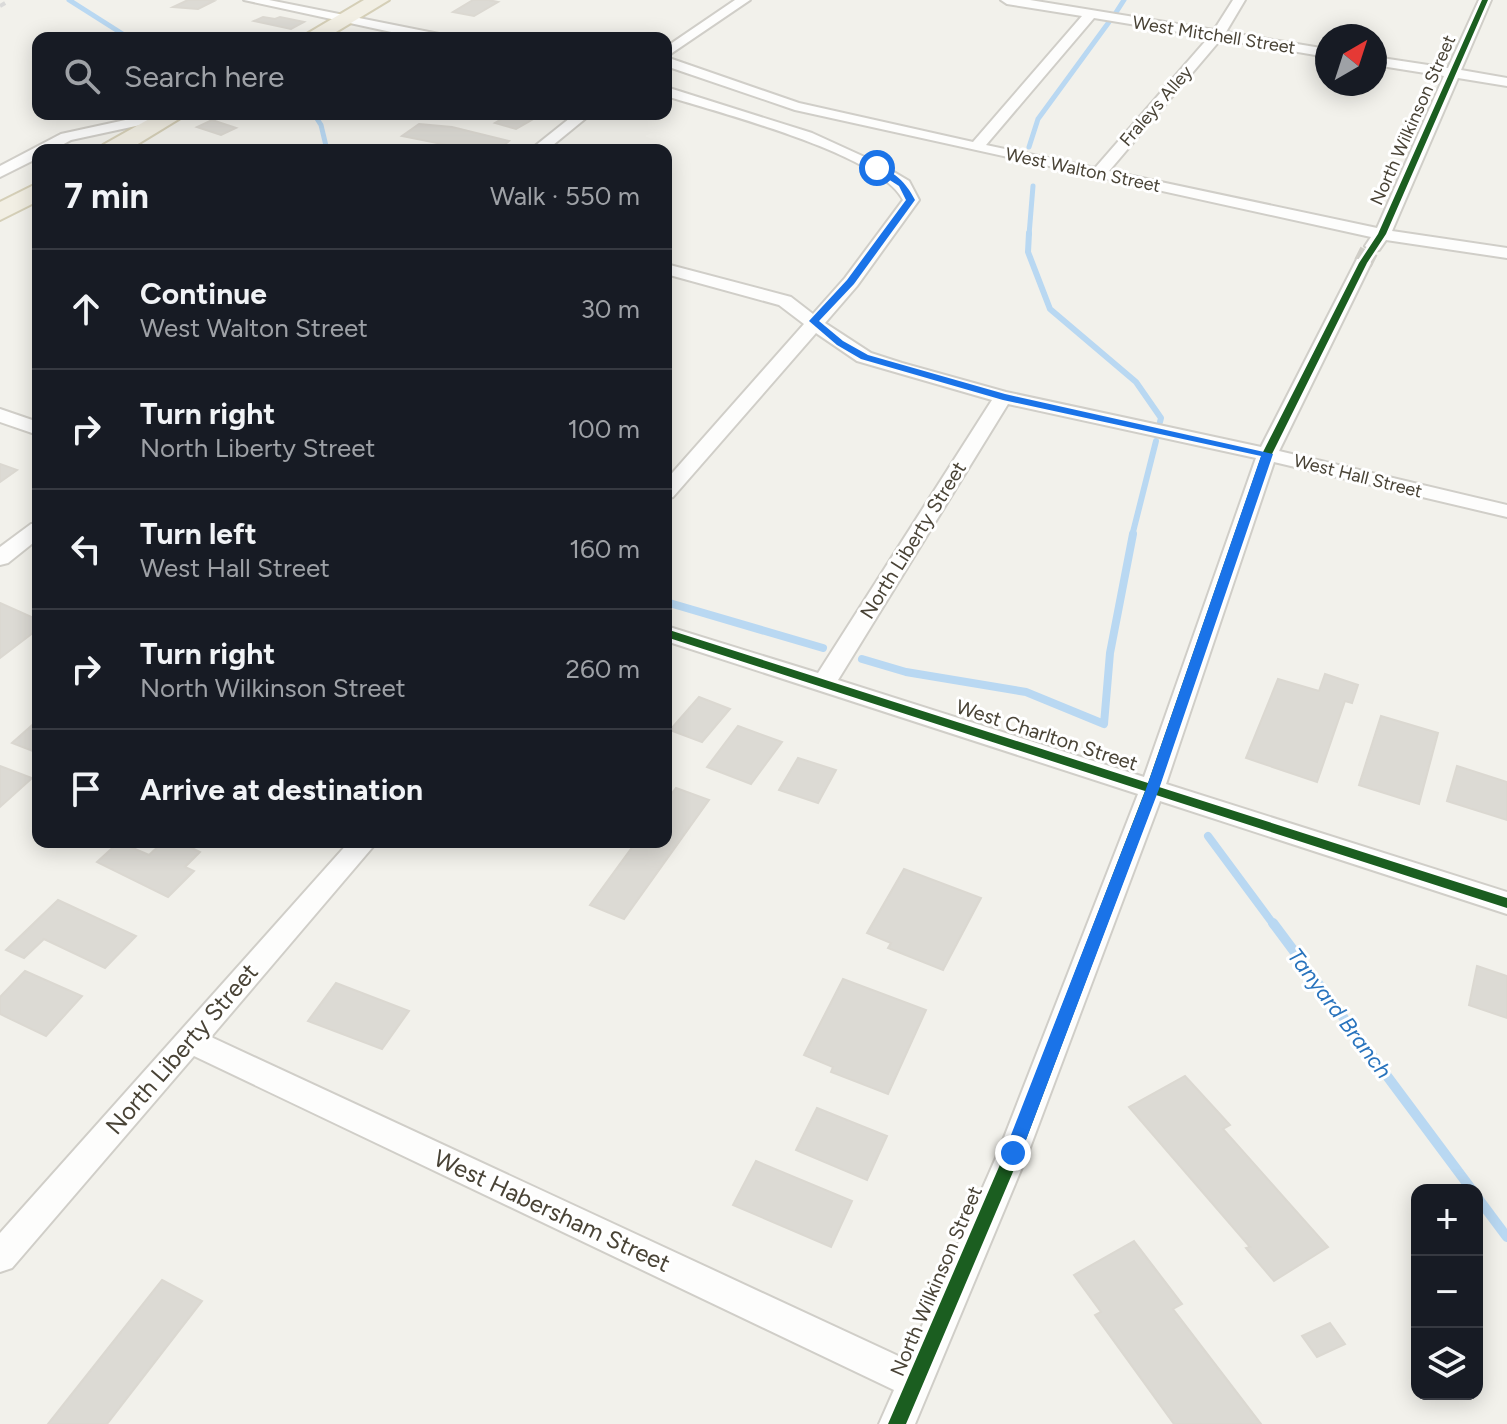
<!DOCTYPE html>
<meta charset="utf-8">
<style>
body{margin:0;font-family:Figtree,sans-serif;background:#242831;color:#f1f3f6}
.controls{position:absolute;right:24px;bottom:24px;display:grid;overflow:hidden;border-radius:16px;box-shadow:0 4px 20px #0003}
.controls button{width:72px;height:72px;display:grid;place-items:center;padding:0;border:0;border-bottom:2px solid #363941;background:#171b24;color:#f1f3f6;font:40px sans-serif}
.compass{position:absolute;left:1315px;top:24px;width:72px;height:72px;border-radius:50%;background:#171b24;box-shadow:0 4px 20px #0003;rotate:39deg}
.stop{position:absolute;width:24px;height:24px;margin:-18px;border:6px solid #1a73e8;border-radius:50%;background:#fff}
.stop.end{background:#1a73e8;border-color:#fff;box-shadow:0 2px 8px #0008}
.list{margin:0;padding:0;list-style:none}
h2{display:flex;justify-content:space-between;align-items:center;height:104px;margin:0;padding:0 32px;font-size:34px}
h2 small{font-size:26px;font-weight:400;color:#9ea1a6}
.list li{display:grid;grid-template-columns:52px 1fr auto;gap:24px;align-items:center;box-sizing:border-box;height:120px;padding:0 32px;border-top:2px solid #363941}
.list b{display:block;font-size:30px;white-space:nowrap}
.list p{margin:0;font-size:26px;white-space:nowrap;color:#9ea1a6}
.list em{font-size:26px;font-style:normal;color:#9ea1a6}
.icon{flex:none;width:44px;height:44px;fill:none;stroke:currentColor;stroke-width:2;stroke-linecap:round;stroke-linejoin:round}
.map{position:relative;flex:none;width:1507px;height:1424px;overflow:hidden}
.search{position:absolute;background:#171b24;box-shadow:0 4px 20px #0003;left:32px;top:32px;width:640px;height:88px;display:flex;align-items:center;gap:20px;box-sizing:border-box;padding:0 28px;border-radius:16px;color:#9ea1a6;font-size:30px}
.panel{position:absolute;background:#171b24;box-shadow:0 4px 20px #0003;left:32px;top:144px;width:640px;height:704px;border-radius:16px}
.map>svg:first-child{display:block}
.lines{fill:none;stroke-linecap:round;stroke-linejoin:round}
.stream-far3{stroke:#b9d8f2;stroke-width:5}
.stream-far2{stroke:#b9d8f2;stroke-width:6}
.stream-far1{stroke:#b9d8f2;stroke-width:8}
.stream{stroke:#b9d8f2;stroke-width:10}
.building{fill:#dcdad4;stroke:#dbd8d1;stroke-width:2}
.minor-tunnel{stroke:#d0cec7;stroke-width:19;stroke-dasharray:19 9;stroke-linecap:butt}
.minor-casing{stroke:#d0cec8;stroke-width:4}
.primary-casing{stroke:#d5cfb7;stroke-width:4}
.minor{fill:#fdfdfc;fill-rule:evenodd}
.primary{fill:#f2efe4;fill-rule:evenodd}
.rail{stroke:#dadad9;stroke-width:4;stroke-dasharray:6 6;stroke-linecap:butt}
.cycleway-casing{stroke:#fff;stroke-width:5}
.cycleway{fill:#1b5e20;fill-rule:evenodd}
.route{fill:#1a73e8}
.labels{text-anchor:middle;stroke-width:6;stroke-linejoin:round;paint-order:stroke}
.far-street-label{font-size:18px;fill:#494336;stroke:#fff}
.street-label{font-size:20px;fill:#494336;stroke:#fff}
.water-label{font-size:22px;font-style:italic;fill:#2873bd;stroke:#fff}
.near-street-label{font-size:24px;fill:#494336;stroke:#fff}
</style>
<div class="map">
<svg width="1507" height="1424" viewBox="0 0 1507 1424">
<rect width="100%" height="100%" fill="#f2f1eb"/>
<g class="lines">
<!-- stream-far3 -->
<g class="stream-far3">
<path d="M69 0 129 38"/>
<path d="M1115 14 1124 0"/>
<path d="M314 114 321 125 327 150"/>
<path d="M1029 147 1038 119 1109 22"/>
<path d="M1029 235 1033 186"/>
</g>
<!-- stream-far2 -->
<g class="stream-far2">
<path d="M1029 233 1028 252 1050 309 1136 382 1161 418 1160 422"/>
<path d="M1132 536 1156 441"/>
</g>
<!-- stream-far1 -->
<g class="stream-far1">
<path d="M666 602 823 648"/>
<path d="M862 659 906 672 1026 692 1104 724 1110 653 1133 534"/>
<path d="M1208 836 1274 925"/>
</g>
<!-- stream -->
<g class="stream">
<path d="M1273 923 1472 1190"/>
<path d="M1477 1197 1507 1237"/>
</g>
</g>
<!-- building -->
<g class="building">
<path d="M188 0H207L214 1 198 9 173 7Z"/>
<path d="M473 0H488L498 2 474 16 453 12Z"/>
<path d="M263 17 275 19 280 17 304 22 291 29 254 21Z"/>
<path d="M510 114H520L535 118 516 129 495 123Z"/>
<path d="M212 120 236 128 221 135 197 127Z"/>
<path d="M419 124 452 127 509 141 498 150H472L402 136Z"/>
<path d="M0 464 17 470 0 482Z"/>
<path d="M0 603 38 620V629L0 658Z"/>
<path d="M1325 674 1358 685 1352 703 1345 701 1317 782 1246 758 1278 679 1319 691Z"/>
<path d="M699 697 730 709 702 742 670 730Z"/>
<path d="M1381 716 1438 733 1419 804 1359 785Z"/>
<path d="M38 720V753L12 743Z"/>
<path d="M738 726 782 742 751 784 707 767Z"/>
<path d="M798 758 836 770 818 803 779 790Z"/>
<path d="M0 766 32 778 0 807Z"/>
<path d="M1457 766 1507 782V820L1447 801Z"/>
<path d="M676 788 709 800 624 919 590 905 636 842H666V801Z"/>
<path d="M119 842 149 855 163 842H180L200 852 185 867 194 871 168 897 97 862Z"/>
<path d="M904 869 981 898 943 970 888 948 891 943 867 933Z"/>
<path d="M58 900 136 936 105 968 44 939 24 958 6 950Z"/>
<path d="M1477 966 1507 976V1018L1469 1005Z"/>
<path d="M25 971 82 996 46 1036 0 1014V997Z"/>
<path d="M843 979 926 1010 888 1094 831 1072 833 1067 804 1055Z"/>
<path d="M336 983 409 1011 382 1049 308 1021Z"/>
<path d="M1185 1076 1230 1125 1223 1129 1328 1247 1274 1281 1246 1248 1250 1247 1129 1107Z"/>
<path d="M817 1108 887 1136 867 1180 796 1150Z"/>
<path d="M756 1161 852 1201 831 1247 733 1205Z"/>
<path d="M1134 1241 1182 1304 1173 1309 1261 1424H1174L1095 1315 1101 1312 1074 1275Z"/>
<path d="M162 1280 202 1301 107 1424H48Z"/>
<path d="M1330 1323 1345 1344 1317 1357 1302 1336Z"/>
</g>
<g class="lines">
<!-- minor-tunnel -->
<path class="minor-tunnel" d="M1363 263 1369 251"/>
<!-- minor casing -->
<g class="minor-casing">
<g id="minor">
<path d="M244 0H269L439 34 446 38H419Z"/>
<path d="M735 0H750L666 57 799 103 973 142 1082 16 1007 4 1001 0H1030L1214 30 1233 0H1245L1226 32 1327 49V57L1221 39 1109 171 1377 228 1444 76 1375 65V57L1448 68 1479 0H1491L1461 70 1507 78V86L1458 78 1392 231 1507 248V258L1386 240 1379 250 1373 251 1365 246 1371 237 795 110 666 66V47ZM1094 18 1209 37 1095 168 986 145Z"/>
<path d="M666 87 812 133 882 165 909 181 919 200 857 286 825 323 871 353 902 363 1006 392 1261 447 1355 263 1357 259H1369L1371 263 1279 451 1507 505V517L1274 462 1166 784 1507 892V914L1160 801 1028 1153 915 1424H879L894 1390 194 1056 12 1268 0 1272V1233L349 842H377L211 1037 907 1360 998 1153 1138 794 666 641V626L818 673 992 400 857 361 816 333 673 497 666 499V480L804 324 779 305 666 274V264L791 297 813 314 845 278 903 200C881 154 717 112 666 96ZM1008 404 1256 458 1144 777 838 680Z"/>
<path d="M153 114H180L173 118 71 140 53 150H38V158L0 177V166L61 134Z"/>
<path d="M575 114H591L547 150H530Z"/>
<path d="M0 409 38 422V435L0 422Z"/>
<path d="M38 523V539L8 563 0 565V547L31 524Z"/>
</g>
</g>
<!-- primary casing -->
<g class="primary-casing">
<g id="primary">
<path d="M364 0H389L326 38H300Z"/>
<path d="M158 114H187L128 150H99L103 145Z"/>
<path d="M38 183V201L0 220V202Z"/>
</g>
</g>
<!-- minor -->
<use href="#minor" class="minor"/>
<!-- primary -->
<use href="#primary" class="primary"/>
<!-- rail -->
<path class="rail" d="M0 6 10 0"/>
<!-- cycleway casing -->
<g class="cycleway-casing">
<path id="cycleway" d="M1482 0H1488L1386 234 1367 263 1272 454 1159 787 1507 898V908L1156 795 1021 1153 906 1424H888L1005 1153 1145 791 666 637V629L1148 783 1262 454 1359 263 1378 234Z"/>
</g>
<!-- cycleway -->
<use href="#cycleway" class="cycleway"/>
</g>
<!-- route -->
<path class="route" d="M874 167C893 168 907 184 915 200L854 284 819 321 843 341 868 355 1005 394 1273 454 1159 789 1021 1153 1013 1161 1004 1153 1146 789 1261 456 1003 400 861 359 837 345 809 321 847 280 906 200 899 186 874 170Z"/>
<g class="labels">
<!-- far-street labels -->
<g class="far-street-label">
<text transform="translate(1214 35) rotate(9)" y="6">West Mitchell Street</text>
<text transform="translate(1156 106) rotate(-49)" y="6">Fraleys Alley</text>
<text transform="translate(1413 120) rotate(-66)" y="6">North Wilkinson Street</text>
<text transform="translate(1083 170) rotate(12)" y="6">West Walton Street</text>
<text transform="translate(1358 476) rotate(14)" y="6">West Hall Street</text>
</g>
<!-- street labels -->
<g class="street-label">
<text transform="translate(913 540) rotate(-58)" y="7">North Liberty Street</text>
<text transform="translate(1047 735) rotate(18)" y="7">West Charlton Street</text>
<text transform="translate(936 1281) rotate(-67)" y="7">North Wilkinson Street</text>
</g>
<!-- water labels -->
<g class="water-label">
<text transform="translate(1340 1013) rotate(53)" y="8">Tanyard Branch</text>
</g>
<!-- near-street labels -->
<g class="near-street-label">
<text transform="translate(182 1049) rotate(-49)" y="8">North Liberty Street</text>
<text transform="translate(552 1211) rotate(25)" y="8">West Habersham Street</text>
</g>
</g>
</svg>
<div class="controls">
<button>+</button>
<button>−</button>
<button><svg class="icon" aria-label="layers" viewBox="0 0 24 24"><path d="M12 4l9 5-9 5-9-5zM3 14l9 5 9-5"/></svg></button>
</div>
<svg class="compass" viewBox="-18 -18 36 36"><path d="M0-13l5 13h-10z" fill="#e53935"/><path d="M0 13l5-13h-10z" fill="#9ea1a6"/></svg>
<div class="stop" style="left:877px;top:168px"></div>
<div class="stop end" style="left:1013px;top:1153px"></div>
<div class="search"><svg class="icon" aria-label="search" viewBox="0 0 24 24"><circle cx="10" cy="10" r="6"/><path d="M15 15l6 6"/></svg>Search here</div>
<section class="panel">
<h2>7 min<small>Walk · 550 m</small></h2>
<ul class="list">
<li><svg class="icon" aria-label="ahead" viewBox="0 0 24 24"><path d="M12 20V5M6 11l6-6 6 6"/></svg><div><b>Continue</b><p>West Walton Street</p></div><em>30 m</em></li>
<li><svg class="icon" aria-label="right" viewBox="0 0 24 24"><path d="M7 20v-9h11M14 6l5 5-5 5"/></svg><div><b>Turn right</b><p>North Liberty Street</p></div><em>100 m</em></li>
<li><svg class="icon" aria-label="left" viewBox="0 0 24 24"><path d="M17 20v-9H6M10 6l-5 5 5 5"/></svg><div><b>Turn left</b><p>West Hall Street</p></div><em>160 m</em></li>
<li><svg class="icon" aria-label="right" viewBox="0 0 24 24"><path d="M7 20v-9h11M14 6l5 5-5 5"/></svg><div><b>Turn right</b><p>North Wilkinson Street</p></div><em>260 m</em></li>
<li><svg class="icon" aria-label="arrive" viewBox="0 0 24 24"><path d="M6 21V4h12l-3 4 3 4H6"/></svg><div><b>Arrive at destination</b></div></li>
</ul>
</section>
</div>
